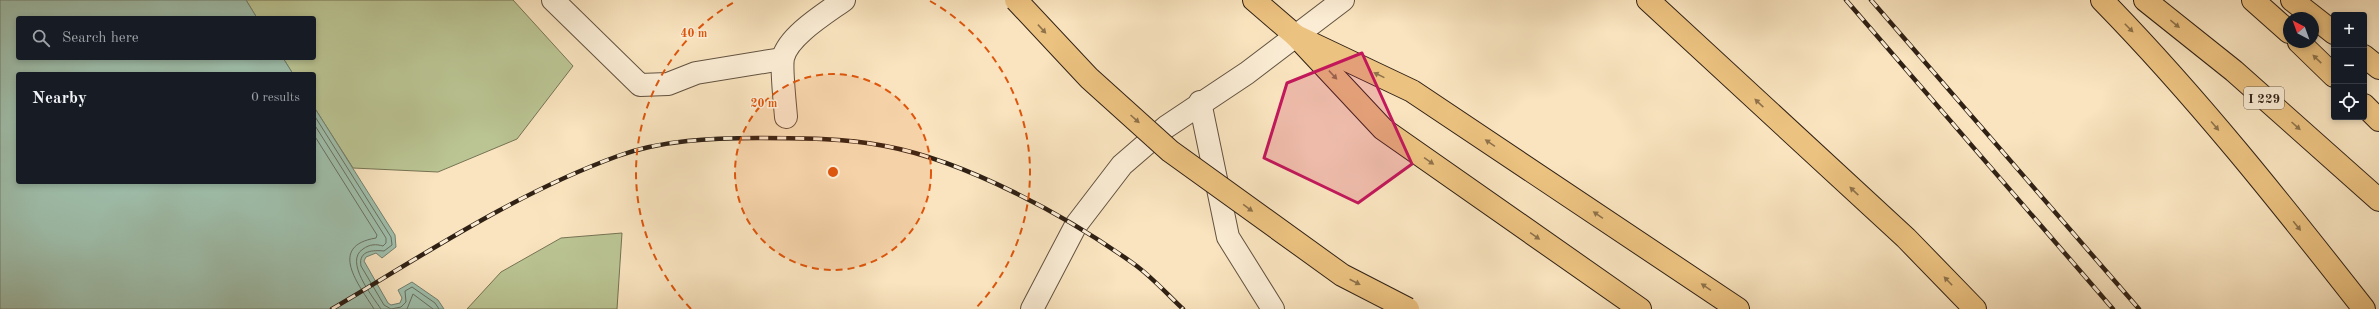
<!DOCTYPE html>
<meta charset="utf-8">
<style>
body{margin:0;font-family:"Old Standard TT",serif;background:#20242c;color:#f1f3f6}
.controls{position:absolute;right:12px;top:12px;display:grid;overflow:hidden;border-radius:4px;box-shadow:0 2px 6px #0003}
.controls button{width:36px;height:36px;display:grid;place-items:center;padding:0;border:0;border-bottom:1px solid #363941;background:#171b24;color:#f1f3f6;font:20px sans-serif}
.compass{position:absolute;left:2283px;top:12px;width:36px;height:36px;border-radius:50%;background:#171b24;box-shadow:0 2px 6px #0003;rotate:319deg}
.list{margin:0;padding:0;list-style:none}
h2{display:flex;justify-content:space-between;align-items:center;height:52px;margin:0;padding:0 16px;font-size:17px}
h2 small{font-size:13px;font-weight:400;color:#9ea1a6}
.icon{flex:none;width:22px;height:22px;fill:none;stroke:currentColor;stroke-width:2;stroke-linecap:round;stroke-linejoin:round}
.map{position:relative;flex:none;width:2379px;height:309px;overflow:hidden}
.search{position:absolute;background:#171b24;box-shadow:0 2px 6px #0003;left:16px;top:16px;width:300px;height:44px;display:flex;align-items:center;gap:10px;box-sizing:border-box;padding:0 14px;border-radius:4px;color:#9ea1a6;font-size:15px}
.panel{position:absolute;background:#171b24;box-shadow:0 2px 6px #0003;left:16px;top:72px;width:300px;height:112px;border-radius:4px}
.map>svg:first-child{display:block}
.green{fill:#bbc594;stroke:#767354}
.water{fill:#9fbfac;stroke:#738070}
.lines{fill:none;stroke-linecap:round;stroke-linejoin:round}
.shore{stroke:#687060;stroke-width:1}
.minor-casing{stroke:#625240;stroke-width:24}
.major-casing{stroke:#302115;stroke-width:24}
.highway-casing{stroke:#302115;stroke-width:24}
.minor{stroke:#fbedd5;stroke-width:22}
.major{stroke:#ecc280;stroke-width:22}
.highway{stroke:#ecc280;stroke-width:22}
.rail-casing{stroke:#302115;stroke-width:4.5}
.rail{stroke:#fbedd5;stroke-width:3;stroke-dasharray:9;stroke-linecap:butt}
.highway-bridge-casing{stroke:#302115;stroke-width:24;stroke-linecap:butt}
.highway-bridge{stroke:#ecc280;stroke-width:22}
.oneway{fill:#8e724a}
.marked{fill:#c2185b;fill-opacity:0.2;stroke:#c2185b;stroke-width:3;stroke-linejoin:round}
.ring{fill:none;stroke:#df560c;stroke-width:2;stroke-dasharray:7 5}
.labels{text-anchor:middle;stroke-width:3;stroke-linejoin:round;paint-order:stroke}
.shield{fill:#fbedd5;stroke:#6d5e4f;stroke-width:1}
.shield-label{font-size:13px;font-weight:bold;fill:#302115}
.centre{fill:#df560c;stroke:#fbedd5;stroke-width:2}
.ring-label{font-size:12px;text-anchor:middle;font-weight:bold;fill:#df560c;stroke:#fbedd5;stroke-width:3;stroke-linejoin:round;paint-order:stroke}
</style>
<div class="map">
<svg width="2379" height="309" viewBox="0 0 2379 309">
<rect width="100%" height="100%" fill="#f9e4bf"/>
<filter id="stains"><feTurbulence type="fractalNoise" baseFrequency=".005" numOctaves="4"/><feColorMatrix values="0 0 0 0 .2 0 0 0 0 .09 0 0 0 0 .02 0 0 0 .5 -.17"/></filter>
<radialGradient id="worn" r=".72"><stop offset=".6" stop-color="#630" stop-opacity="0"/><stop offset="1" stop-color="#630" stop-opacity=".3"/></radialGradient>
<!-- green -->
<g class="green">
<path d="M246 0H513L573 66 517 139 438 172 353 168 314 107V74H293L283 58H314V18H257Z"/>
<path d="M622 233 617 309H467L501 272 561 238Z"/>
</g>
<!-- water -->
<path class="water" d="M0 0H246L257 18H18V58H283L293 74H18V182H314V107L395 235 396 247 382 258 376 253 366 257 364 261 388 303 391 305 400 303 402 298 398 290 412 282 438 300 444 309H0Z"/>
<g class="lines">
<!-- shore -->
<g class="shore">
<path d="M314 115 391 237 392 245 384 251C374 250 358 250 361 266L384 305 391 309 401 307 406 302 405 291 412 287 435 303 439 309"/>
<path d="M314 124 386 238V243L383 246C376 244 370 244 363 249 344 261 372 296 381 309"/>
<path d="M314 135 377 235 376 238C327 246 359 285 374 309"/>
<path d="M407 309 413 294 433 309"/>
</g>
<!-- minor casing -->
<g class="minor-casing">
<g id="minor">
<path d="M553 0 640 85 668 84 696 73 782 59"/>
<path d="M1200 102 1228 237 1273 309"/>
<path d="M786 117C785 104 781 68 783 58 788 36 826 13 844 0"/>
<path d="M1032 309 1076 225 1122 165 1166 127 1247 73 1343 0"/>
</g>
</g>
<!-- major casing -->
<g class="major-casing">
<g id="major">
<path d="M1254 0 1296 36 1383 129 1640 309"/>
<path d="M1296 36 1412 91 1738 309"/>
</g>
</g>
<!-- highway casing -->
<g class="highway-casing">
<g id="highway">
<path d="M1648 0 1906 238 1975 309"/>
<path d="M2102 0C2196 96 2281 203 2364 309"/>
<path d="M2145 0 2234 71 2379 200"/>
<path d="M2253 0 2289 32"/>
<path d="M2292 0 2334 33"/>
<path d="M2299 42 2334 76"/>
<path d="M2364 56 2379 68"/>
<path d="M2364 105 2379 120"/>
</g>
</g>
<!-- minor -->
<use href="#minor" class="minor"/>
<!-- major -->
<use href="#major" class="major"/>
<!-- highway -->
<use href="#highway" class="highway"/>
<!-- rail casing -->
<g class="rail-casing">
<g id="rail">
<path d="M1846 0 2113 309"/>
<path d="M1871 0 2139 309"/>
<path d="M332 309C425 254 516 193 618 156 662 140 712 138 758 138 800 138 843 138 885 146 966 161 1067 216 1134 264 1152 277 1167 294 1183 309"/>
</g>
</g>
<!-- rail -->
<use href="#rail" class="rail"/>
<!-- highway-bridge casing -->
<g class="highway-bridge-casing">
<path id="highway-bridge" d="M1016 0 1089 78 1170 151 1342 275 1408 309"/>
</g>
<!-- highway-bridge -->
<use href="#highway-bridge" class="highway-bridge"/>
</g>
<!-- one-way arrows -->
<defs><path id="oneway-solid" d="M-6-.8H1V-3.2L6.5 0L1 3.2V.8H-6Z"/></defs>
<g class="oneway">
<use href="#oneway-solid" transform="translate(2175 24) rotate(39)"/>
<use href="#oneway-solid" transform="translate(2129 28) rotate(45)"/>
<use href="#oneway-solid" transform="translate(1042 29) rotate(47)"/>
<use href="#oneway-solid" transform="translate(2317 59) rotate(-136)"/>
<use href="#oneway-solid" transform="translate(1333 75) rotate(47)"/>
<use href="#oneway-solid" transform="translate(1379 75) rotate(-154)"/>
<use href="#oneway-solid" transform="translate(1759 103) rotate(-137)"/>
<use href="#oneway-solid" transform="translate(1135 119) rotate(42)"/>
<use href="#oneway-solid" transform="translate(2215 126) rotate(49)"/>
<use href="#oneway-solid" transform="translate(2296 126) rotate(42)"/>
<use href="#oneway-solid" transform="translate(1490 143) rotate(-146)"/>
<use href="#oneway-solid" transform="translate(1429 161) rotate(35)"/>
<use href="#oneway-solid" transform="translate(1854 191) rotate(-137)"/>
<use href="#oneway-solid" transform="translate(1248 208) rotate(36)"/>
<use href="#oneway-solid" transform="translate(1598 215) rotate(-146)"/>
<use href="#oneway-solid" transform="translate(2297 226) rotate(51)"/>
<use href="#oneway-solid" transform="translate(1535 236) rotate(35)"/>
<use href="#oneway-solid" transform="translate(1948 281) rotate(-134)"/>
<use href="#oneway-solid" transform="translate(1355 282) rotate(27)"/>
<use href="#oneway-solid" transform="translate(1706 287) rotate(-146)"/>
</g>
<!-- marked area -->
<path class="marked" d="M1362 53 1412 164 1358 203 1264 158 1287 83Z"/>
<!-- distance rings -->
<circle cx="833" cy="172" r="98" fill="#df560c" fill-opacity=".12"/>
<g class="ring">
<circle cx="833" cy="172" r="98"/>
<path d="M691 309A197 197 0 0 1 736 1M930 1A197 197 0 0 1 975 309"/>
</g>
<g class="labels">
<!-- shield labels -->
<rect class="shield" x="2244" y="87" width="40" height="22" rx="3"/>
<g class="shield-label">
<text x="2264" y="103">I 229</text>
</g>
</g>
<circle cx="833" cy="172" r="6" class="centre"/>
<g class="ring-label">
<text x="694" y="37">40 m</text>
<text x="764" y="107">20 m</text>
</g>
<rect width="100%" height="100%" filter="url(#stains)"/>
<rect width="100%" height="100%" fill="url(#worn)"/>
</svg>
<div class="controls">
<button>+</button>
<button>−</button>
<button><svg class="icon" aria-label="locate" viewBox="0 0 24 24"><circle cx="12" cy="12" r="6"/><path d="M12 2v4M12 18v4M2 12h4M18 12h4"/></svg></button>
</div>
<svg class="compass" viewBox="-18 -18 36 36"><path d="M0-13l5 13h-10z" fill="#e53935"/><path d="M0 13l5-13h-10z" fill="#9ea1a6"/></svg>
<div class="search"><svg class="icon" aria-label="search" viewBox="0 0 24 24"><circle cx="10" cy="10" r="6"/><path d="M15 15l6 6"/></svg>Search here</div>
<section class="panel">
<h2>Nearby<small>0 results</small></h2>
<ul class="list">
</ul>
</section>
</div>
